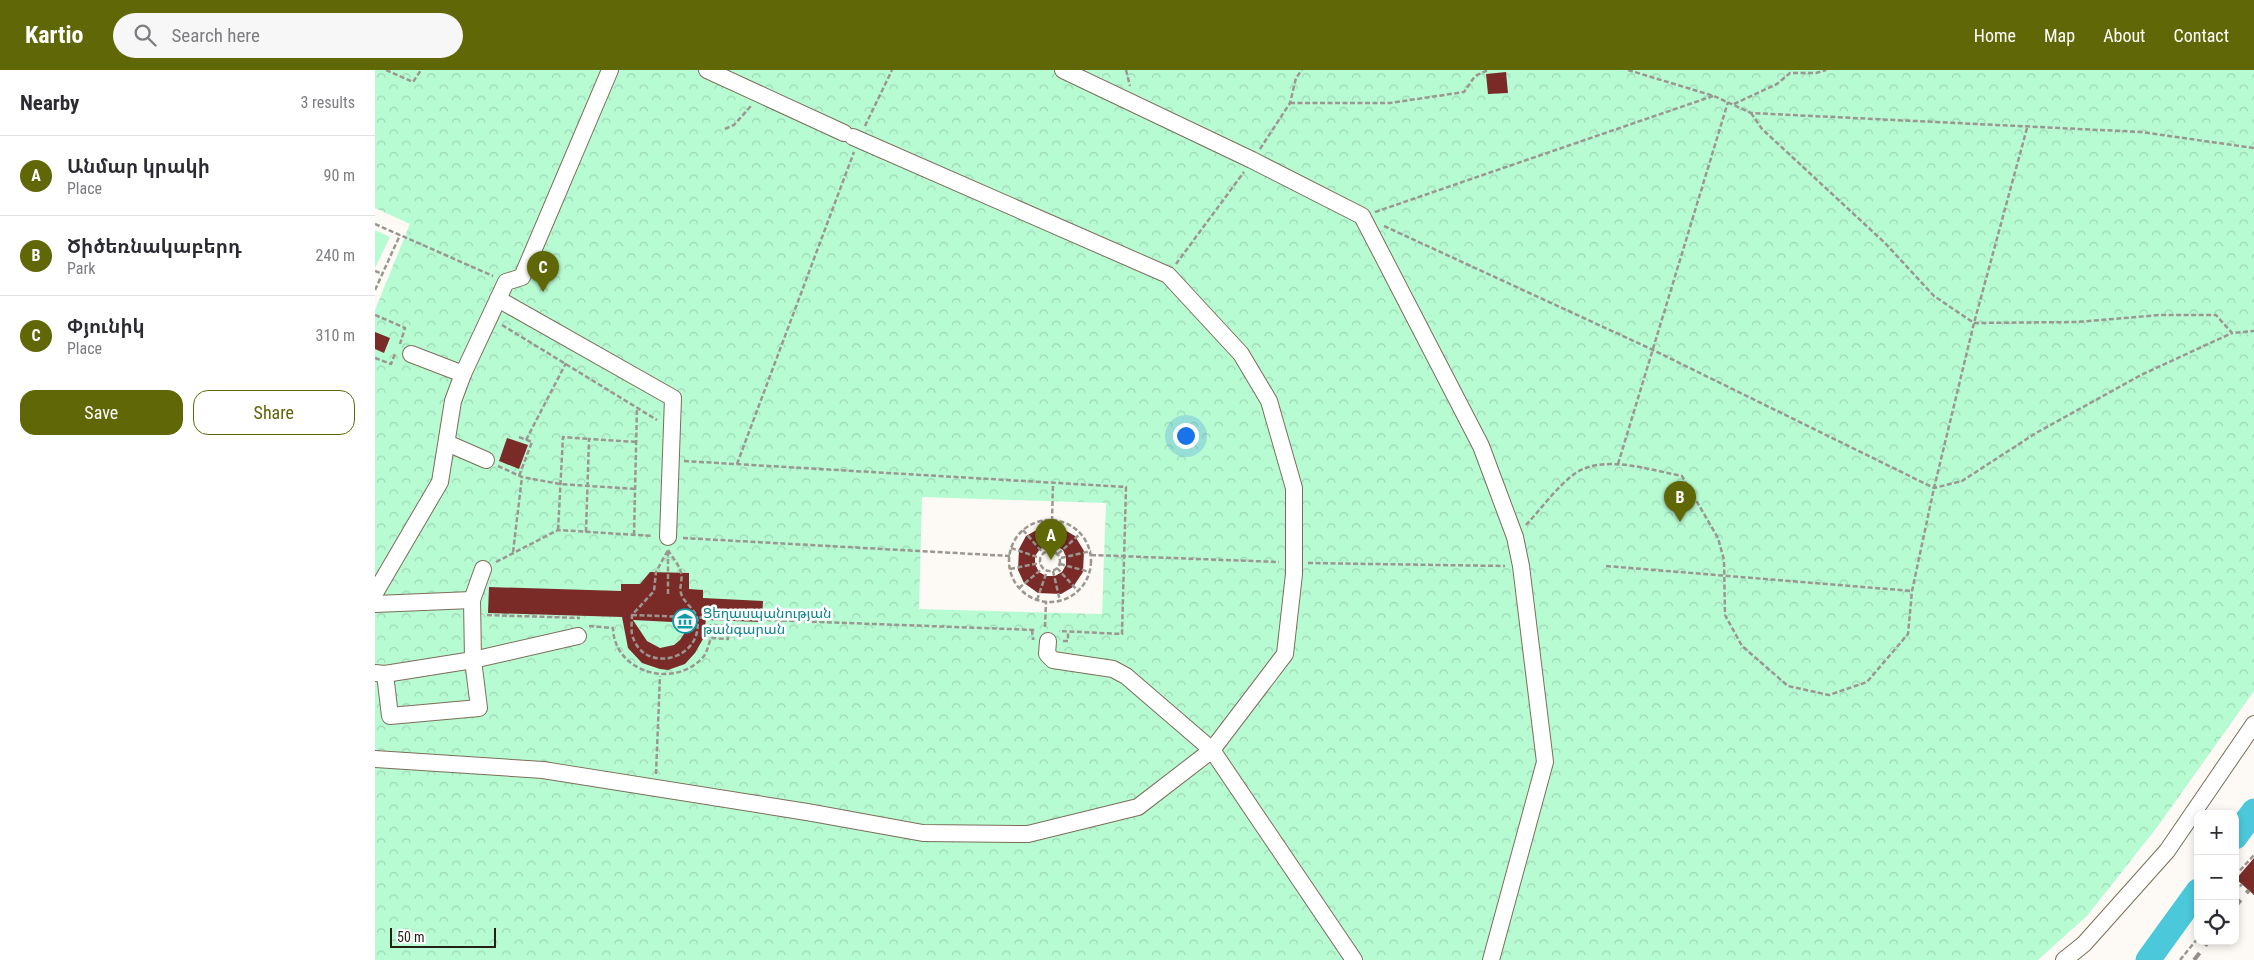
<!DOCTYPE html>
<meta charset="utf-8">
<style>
body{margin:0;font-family:"Roboto Condensed","Noto Sans Armenian",sans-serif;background:#f7f7f7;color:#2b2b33}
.controls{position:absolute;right:15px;bottom:15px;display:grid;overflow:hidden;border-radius:10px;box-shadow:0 2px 8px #0003}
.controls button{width:45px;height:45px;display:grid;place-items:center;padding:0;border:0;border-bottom:1px solid #e1e1e2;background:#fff;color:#2b2b33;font:25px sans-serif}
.scale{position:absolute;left:15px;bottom:12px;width:106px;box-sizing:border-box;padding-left:5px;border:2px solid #251f16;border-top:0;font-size:14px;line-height:18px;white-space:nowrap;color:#251f16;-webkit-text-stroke:4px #fff;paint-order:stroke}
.you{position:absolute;left:810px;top:365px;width:18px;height:18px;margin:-12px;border:4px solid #fff;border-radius:50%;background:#1a73e8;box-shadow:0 0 0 8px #1a73e833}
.badge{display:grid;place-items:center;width:32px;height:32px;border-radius:50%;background:#606706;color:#fff;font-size:16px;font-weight:700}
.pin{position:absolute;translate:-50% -41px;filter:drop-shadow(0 1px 2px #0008)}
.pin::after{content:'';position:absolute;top:26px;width:18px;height:15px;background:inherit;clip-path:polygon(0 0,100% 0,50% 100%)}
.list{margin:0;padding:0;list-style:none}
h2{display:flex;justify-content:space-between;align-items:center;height:65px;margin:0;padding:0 20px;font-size:21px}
h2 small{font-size:16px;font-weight:400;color:#7c7c81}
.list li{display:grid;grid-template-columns:32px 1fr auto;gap:15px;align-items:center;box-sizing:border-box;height:80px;padding:0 20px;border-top:1px solid #e1e1e2}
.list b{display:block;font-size:19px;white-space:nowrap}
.list p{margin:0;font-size:16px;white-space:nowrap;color:#7c7c81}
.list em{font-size:16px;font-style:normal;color:#7c7c81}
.actions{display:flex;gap:10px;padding:15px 20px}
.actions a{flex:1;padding:11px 0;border:1px solid #606706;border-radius:15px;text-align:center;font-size:18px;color:#606706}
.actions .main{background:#606706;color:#fff}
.icon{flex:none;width:28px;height:28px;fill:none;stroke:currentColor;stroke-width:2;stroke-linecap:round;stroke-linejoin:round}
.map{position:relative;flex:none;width:1879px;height:890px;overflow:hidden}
header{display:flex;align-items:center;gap:30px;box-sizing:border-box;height:70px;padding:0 25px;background:#606706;color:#fff}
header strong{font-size:24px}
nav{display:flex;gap:28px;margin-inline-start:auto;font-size:18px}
.search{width:350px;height:45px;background:#f7f7f7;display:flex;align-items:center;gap:12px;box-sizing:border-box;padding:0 18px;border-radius:28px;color:#7c7c81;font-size:19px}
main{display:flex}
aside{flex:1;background:#fff}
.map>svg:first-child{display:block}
.green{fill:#b7fbd3}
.park{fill:url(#park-crowns);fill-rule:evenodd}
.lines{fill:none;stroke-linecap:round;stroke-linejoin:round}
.river{stroke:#4bc9db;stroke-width:25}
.building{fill:#7a2b28;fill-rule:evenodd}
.minor-casing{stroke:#7c6d58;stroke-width:18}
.path{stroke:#9b9790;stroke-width:2.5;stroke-dasharray:5 2.5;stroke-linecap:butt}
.minor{stroke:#fff;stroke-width:16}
.rail{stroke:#938e87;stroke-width:4;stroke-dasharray:9 9;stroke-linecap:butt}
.labels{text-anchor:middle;stroke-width:5;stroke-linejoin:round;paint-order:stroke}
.culture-label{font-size:14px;fill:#0d838f;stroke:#fff;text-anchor:start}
</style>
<header>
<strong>Kartio</strong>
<div class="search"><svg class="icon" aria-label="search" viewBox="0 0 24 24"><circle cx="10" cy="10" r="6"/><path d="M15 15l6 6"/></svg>Search here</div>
<nav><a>Home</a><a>Map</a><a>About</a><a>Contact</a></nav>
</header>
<main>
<aside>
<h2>Nearby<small>3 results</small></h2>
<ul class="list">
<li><span class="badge">A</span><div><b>Անմար կրակի</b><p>Place</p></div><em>90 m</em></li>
<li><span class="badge">B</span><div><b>Ծիծեռնակաբերդ</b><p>Park</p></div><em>240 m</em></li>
<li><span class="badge">C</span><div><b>Փյունիկ</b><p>Place</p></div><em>310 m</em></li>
</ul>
<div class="actions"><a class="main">Save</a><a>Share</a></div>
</aside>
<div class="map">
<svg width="1879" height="890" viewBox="0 0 1879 890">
<defs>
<pattern id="park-crowns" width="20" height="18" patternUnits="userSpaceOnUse" patternTransform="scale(1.25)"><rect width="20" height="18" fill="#b7fbd3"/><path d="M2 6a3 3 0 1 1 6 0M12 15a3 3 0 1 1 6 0" fill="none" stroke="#9dd7b4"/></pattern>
</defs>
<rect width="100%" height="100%" fill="#fdf9f5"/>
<!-- green -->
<path class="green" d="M0 160 15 167 0 198Z"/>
<!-- park -->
<path class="park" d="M0 0H1879V621L1783 756 1712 846 1663 890H0V240L35 154 0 138ZM547 427 731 433 727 544 544 539Z"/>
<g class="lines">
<!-- river -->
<g class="river">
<path d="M1860 767 1879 741"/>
<path d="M1773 890 1823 821"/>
</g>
</g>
<!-- building -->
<g class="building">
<path d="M1131 2 1133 23 1113 24 1111 4Z"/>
<path d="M0 262 15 268 9 283 0 279Z"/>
<path d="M132 368 153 375 144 399 124 391Z"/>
<path d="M667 457 688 459 700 466 709 481 708 502 698 517 686 524 663 523 649 513 643 500 644 479 651 466ZM673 475H680L688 480 691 487V495L687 502 680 506H671L664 502 660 494V486L665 479Z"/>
<path d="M275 502 314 503V519L328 520V528L388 531 387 552 331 550 328 569 320 583 310 594 293 600 285 599 267 593 253 578 247 547 113 543 114 517 246 521V514H265ZM258 550 316 553 305 570 299 575 285 578 272 571Z"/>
<path d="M1879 788V825L1861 809Z"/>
</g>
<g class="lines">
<!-- minor casing -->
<g class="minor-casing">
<g id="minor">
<path d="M332 0 469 63"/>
<path d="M688 0 877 90 987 146 1106 376 1140 467 1146 496 1170 692 1116 890"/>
<path d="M123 229 298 328 293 467"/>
<path d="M36 284 88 304"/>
<path d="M72 373 111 390"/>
<path d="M0 523 65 412 78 331 88 304 131 212 147 207 235 0"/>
<path d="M0 534 97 530"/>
<path d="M673 571 672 584 678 590 738 599 751 606 837 680 979 890"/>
<path d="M0 603 10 604 98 590 203 566"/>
<path d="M10 604 15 646 104 638 98 590 97 530 108 499"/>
<path d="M0 689 168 700 432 742 548 763 653 764 763 737 837 680 910 584 919 504V418L894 331 866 284 793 205 478 67"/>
<path d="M1689 890 1709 874 1792 781 1879 654"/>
</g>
</g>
<!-- path -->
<g class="path">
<path d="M11 0 38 12 46 0"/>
<path d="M751 0 755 16"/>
<path d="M1253 0 1339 26 1376 43 1766 62 1879 78"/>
<path d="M915 33H1015L1089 22 1100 6 1113 0"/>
<path d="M1359 34 1402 14 1415 3H1441L1451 0"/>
<path d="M1376 43 1387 59 1510 173 1559 226 1599 253 1702 252 1785 245H1841L1857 263 1879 261"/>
<path d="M490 56 517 0"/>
<path d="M350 59 359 55 376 36"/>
<path d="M885 79 915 33 921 8 927 0"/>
<path d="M1000 142 1338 26"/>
<path d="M0 154 118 206"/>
<path d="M1009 156 1276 279 1559 418 1587 411 1661 363 1766 305 1857 263"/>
<path d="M801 194 869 102"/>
<path d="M0 201 7 204"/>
<path d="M0 220 25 165"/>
<path d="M0 245 30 258 25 274"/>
<path d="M127 255 282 350"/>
<path d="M0 288 16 294 20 284"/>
<path d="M144 367 157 372 144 406"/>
<path d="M151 370 191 293"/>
<path d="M309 391 751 417 747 564 684 561"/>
<path d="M362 394 479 82"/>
<path d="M1243 394 1353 32"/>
<path d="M123 396 147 407 185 414 261 419"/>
<path d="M667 450 673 481"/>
<circle cx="675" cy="491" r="41"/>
<path d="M677 451 678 413"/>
<path d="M1151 455C1166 439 1181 418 1198 405 1226 383 1275 400 1307 406L1343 468 1349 490 1350 545 1367 576 1413 616 1454 625 1492 612 1533 564 1537 521 1559 418 1599 253 1652 58"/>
<path d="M183 460 188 367 214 369"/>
<path d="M648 460 668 483"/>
<path d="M211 462 214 369 262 372"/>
<path d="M259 465 262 337"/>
<path d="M308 468 635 486"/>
<path d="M636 478 665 488"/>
<path d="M293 480C297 487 305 496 306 503 308 509 304 517 306 523 308 532 320 539 322 548 330 590 267 606 257 564 256 558 257 551 257 545L279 521 281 502Z"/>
<circle cx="675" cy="491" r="10"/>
<path d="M678 481 688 451"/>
<path d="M138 482 147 407"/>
<path d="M683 484 706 463"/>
<path d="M716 485 904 492"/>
<path d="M686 488 716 481"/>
<path d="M121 492 183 460 278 466"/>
<path d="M933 493 1130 496"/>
<path d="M685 494 715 502"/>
<path d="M1231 496 1537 521"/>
<path d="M682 498 703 521"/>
<path d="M635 499 665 493"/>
<path d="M678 501 685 531"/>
<path d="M644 518 668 498"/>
<path d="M293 524V481"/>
<path d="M662 530 672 501"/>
<path d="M112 545 205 548"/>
<path d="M257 545 661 560"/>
<path d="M214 556 238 558C239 603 301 620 329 586 332 582 334 573 336 568L353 569V565L336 564V561H353V558L336 557V555L405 557 406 551"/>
<path d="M670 557 671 531"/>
<path d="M657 560 658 570"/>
<path d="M688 571H693V562"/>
<path d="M281 704 285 606"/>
<path d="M1860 806 1879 785"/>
<path d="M1860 811 1865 817"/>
<path d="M1860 822 1867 814"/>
<path d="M1805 890 1823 868"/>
</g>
<!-- minor -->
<use href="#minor" class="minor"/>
<!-- rail -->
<g class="rail">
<path d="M1860 837 1874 820"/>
<path d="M1819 890 1834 871"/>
</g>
</g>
<!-- icons -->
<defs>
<g id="museum-ring" transform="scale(1.25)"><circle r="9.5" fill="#fff" stroke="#0f9aa8" stroke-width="1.5"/><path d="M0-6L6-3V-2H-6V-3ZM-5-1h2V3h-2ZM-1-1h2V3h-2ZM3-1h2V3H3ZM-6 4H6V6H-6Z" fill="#0f9aa8"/></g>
</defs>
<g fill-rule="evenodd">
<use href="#museum-ring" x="310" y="551"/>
</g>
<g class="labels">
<!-- culture labels -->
<g class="culture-label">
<text x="328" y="548">Ցեղասպանության<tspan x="328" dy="16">թանգարան</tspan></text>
</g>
</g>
</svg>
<div class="controls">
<button>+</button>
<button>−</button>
<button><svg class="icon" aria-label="locate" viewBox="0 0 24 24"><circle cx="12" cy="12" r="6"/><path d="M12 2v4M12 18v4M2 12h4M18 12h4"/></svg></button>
</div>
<div class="scale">50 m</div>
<div class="you"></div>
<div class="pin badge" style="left:676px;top:490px">A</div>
<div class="pin badge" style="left:1305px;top:452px">B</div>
<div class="pin badge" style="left:168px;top:222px">C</div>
</div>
</main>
